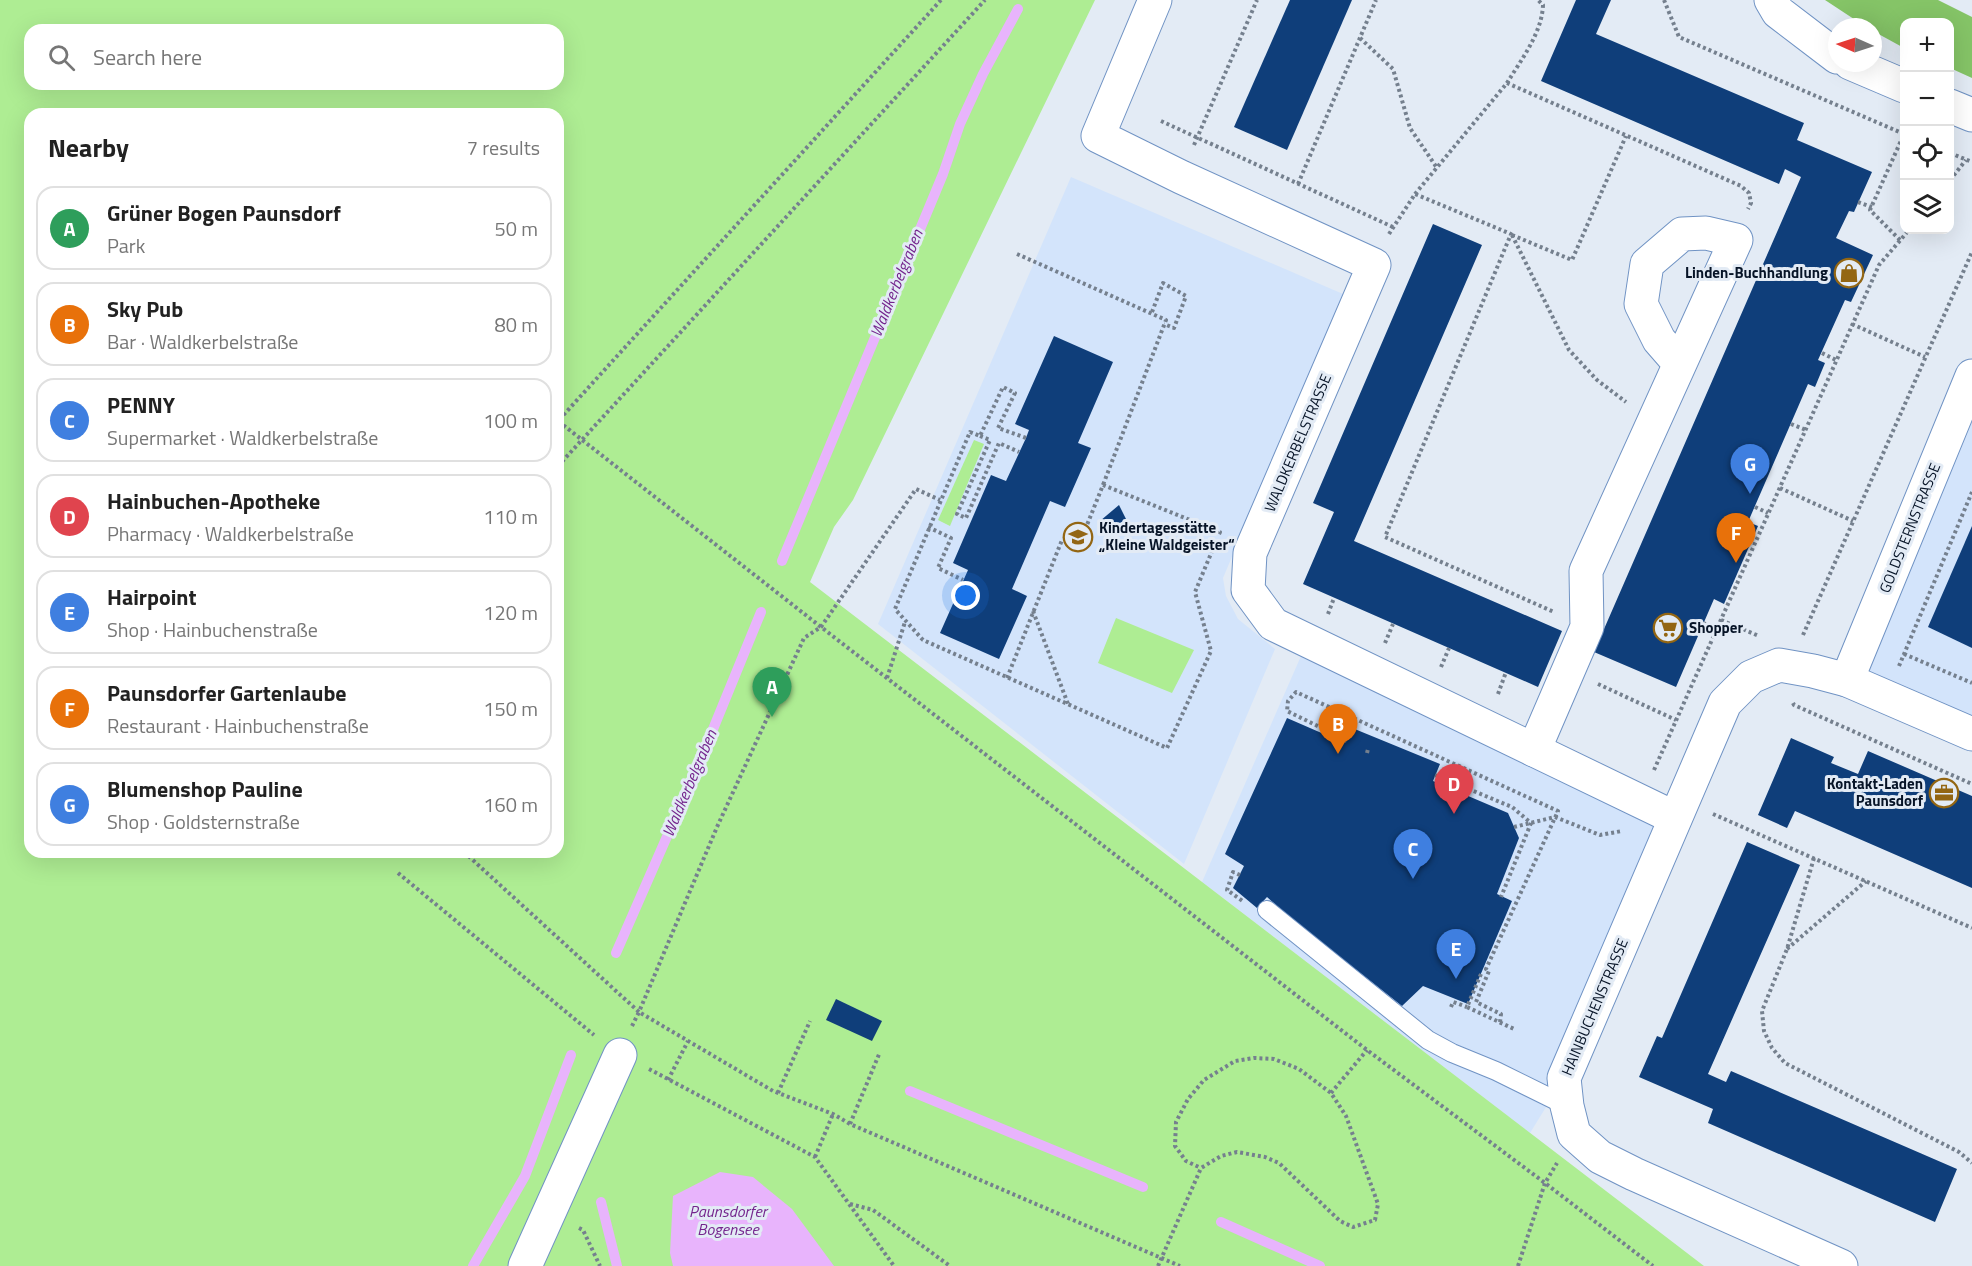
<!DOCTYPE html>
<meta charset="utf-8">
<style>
body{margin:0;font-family:"Titillium Web",sans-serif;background:#f6f6f6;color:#222}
.controls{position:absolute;right:18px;top:18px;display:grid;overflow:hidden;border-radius:12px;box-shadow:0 6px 24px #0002}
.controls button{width:54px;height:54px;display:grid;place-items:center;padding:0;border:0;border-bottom:2px solid #e0e0e0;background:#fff;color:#222;font:30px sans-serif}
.compass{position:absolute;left:1828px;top:18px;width:54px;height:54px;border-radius:50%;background:#fff;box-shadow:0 6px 24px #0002;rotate:273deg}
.you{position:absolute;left:966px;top:596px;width:21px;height:21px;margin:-15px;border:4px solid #fff;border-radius:50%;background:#1a73e8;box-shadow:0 0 0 9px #1a73e833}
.badge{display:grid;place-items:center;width:39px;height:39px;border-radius:50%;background:#d93025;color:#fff;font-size:20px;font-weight:700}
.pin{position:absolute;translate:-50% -50px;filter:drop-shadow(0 2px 3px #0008)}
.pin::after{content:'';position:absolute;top:32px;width:21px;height:18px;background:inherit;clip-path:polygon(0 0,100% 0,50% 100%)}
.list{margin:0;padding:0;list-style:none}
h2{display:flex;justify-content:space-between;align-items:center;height:78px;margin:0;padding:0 24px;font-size:26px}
h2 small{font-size:20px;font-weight:400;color:#767676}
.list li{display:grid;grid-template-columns:39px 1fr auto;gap:18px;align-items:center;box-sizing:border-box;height:84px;margin:0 12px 12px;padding:0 12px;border:2px solid #e0e0e0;border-radius:18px}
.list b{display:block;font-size:22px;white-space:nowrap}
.list p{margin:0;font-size:20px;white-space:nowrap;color:#767676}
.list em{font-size:20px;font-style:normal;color:#767676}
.icon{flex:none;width:33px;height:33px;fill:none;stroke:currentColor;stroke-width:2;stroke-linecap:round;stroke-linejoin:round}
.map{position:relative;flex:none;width:1972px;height:1266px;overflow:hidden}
.search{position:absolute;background:#fff;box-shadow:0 6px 24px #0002;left:24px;top:24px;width:540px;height:66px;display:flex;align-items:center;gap:15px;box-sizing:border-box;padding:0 21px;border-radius:18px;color:#767676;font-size:22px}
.panel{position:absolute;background:#fff;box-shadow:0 6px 24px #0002;left:24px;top:108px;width:540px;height:750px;border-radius:18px}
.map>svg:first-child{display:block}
.built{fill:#d3e4fb}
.green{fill:#aeed93;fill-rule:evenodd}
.forest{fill:#85c467}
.water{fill:#e8b4fc}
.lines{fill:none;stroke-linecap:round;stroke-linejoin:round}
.stream{stroke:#e8b4fc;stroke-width:10}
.building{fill:#0f3e7a}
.service-casing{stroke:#7093c4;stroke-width:20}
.minor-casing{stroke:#7093c4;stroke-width:35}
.path{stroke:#75808e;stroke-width:4;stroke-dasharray:3 3;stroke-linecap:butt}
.service{stroke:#fff;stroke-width:18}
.minor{stroke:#fff;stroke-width:33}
.labels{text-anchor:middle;stroke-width:6;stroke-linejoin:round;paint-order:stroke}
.poi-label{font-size:15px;font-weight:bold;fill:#071427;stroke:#e3ebf5;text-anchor:end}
.street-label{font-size:15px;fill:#071427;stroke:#e3ebf5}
.water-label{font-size:16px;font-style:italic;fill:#74258d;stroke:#e3ebf5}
</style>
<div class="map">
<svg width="1972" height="1266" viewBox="0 0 1972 1266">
<rect width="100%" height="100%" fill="#e3ebf5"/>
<!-- built -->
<g class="built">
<path d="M1071 177 1343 294 1223 578 1226 596 1238 619 1275 649 1184 864 878 624Z"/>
<path d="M1972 384V733L1847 680Z"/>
<path d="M1308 640 1675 818 1564 1078 1530 1133 1202 882Z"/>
</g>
<!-- green -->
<g class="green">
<path d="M0 0H1095L853 500 834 527 810 582 1704 1266H0ZM30 30H558V84H30ZM30 114H558V852H30Z"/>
<path d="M974 440 984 444 950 526 938 520Z"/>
<path d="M1116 618 1194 650 1172 693 1098 663Z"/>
</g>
<!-- forest -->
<path class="forest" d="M1825 0H1938L1972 17V78L1950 68V22H1904V48L1873 31V27H1866Z"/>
<!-- water -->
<path class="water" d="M720 1172 753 1177 792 1209 834 1266H673L670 1253 673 1196Z"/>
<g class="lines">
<!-- stream -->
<g class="stream">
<path d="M782 561 943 174 960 124 983 74 1018 9"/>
<path d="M616 953 700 761 761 612"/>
<path d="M910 1091 1143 1187"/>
<path d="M601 1202 617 1266"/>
<path d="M1221 1222 1320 1266"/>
<path d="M473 1266 525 1176 571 1055"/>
</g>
</g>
<!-- building -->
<g class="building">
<path d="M1290 0H1352L1287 150 1234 127Z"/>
<path d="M1576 0H1611L1596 34 1804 123 1797 140 1872 172 1854 212 1849 211 1836 238 1873 255 1851 302 1845 300 1818 360 1825 363 1815 387 1808 384 1748 522 1758 526 1724 604 1714 599 1676 687 1594 652 1801 177 1785 169 1779 184 1541 81Z"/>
<path d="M1433 224 1482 245 1354 541 1562 631 1538 687 1303 584 1334 512 1313 503Z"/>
<path d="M1054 336 1113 362 1078 443 1091 448 1065 507 1050 501 1012 589 1027 596 999 659 940 633 968 570 953 563 991 475 1006 481 1026 438 1029 430 1015 424Z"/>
<path d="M1119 505 1126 519 1107 532 1100 521Z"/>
<path d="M1972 526V648L1928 627Z"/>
<path d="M1287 718 1333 738 1340 723 1440 764 1433 781 1508 813 1519 838 1497 894 1512 901 1468 1004 1423 986 1402 1006 1293 920 1267 897 1257 908 1233 888 1244 866 1225 854Z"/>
<path d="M1791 738 1834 757 1831 763 1858 774 1868 751 1972 796V888L1795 811 1787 828 1758 815Z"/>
<path d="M1747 842 1800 865 1708 1074 1726 1082 1731 1071 1957 1169 1935 1222 1708 1123 1713 1109 1639 1077 1657 1036 1662 1038Z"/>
<path d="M836 999 882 1021 872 1041 826 1020Z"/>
</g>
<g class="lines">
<!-- service casing -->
<g class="service-casing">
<path id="service" d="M1267 910 1428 1040 1452 1053 1496 1071 1567 1106"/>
</g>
<!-- minor casing -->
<g class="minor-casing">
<g id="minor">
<path d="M1155 0 1098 136 1181 177 1374 265 1250 553 1248 590 1273 624 1675 818"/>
<path d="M1771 0 1778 12 1837 57"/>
<path d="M1850 63 1904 86"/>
<path d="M1950 106 1972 115"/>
<path d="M1847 680 1972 376"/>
<path d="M1534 750 1587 627 1586 571 1736 240 1706 233 1682 234 1647 264 1641 304 1659 340 1679 363"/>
<path d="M525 1266 620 1055"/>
<path d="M1841 1266 1634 1174 1600 1157 1574 1134 1567 1106 1564 1078 1725 703 1751 677 1779 665 1813 671 1847 680 1972 734"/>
</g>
</g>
<!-- path -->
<g class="path">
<path d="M941 0 558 421 821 627 1367 1050 1545 1183 1653 1266"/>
<path d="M1664 0 1679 37 1904 134"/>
<path d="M1360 38 1393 69 1410 128 1437 168"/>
<path d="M1507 83C1521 60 1542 33 1543 5L1538 0"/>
<path d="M1161 121 1393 227"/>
<path d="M1194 145 1257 0"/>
<path d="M1950 153 1972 162"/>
<path d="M1950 180 1966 160"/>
<path d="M1298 184 1376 0"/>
<path d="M1415 194 1507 83 1741 186 1749 193 1751 203 1748 209"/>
<path d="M1858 202 1872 207"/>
<path d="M1389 234 1415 194 1511 234 1385 537 1554 612"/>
<path d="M1512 235 1569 350 1597 380 1626 402"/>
<path d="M1512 235 1572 260 1626 136"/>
<path d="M1900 240 1870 210 1904 134"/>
<path d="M1017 254 1166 320 1103 485"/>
<path d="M1152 312 1163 283 1186 296 1174 328 1164 324"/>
<path d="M1852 324 1925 357"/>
<path d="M1822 353 1836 360"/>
<path d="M1791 424 1806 430"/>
<path d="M980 436 990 440 957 514 966 518 999 443 1019 452"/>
<path d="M1026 438 998 428 1015 393 1003 387 980 436 970 432 895 609 923 640 1167 748 1211 651 1195 592 1215 544"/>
<path d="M558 466 985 0"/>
<path d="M1780 488 1853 521"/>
<path d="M1755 507 1768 513"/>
<path d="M928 527 951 538 938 568 963 580"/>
<path d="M1033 611 1068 704"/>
<path d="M1328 614 1334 598"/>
<path d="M1721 620 1759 636"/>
<path d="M1703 623 1717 628"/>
<path d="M1803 635 1972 252"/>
<path d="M1385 643 1393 624"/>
<path d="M1904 654 1972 683"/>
<path d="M1899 666 1972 492"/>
<path d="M1441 667 1449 648"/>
<path d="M887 678 905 622"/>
<path d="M1007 678 1062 540 1085 530 1103 485 1220 532 1219 534"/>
<path d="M1598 684 1676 720"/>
<path d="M1498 694 1506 672"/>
<path d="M1793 703 1794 705 1972 784"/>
<path d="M1334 734 1287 711 1288 701 1296 692 1558 811 1486 969 1489 971 1476 1002 1501 1014 1500 1022"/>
<path d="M1344 742 1355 720"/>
<path d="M1367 753 1368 749"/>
<path d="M1654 770 1879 265 1909 230"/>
<path d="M1435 775 1512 807 1531 823 1501 897"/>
<path d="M1713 814 1972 928"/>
<path d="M1514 827 1555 817 1600 835 1622 831"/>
<path d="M464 852 639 1012 717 827 804 638 821 627 916 489 940 500"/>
<path d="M1814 858 1787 949 1762 1011 1764 1031 1772 1048 1785 1063 1959 1152 1972 1163"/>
<path d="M398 873 594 1035"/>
<path d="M1240 875 1233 872 1227 890 1244 902"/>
<path d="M1787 949 1866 881"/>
<path d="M1481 974 1467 1007 1514 1029"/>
<path d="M1451 1007 1453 1002 1467 1007"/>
<path d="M632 1026 639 1012 773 1091 833 1114 850 1124 1180 1266"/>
<path d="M649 1069 815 1157 894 1266"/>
<path d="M668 1080 688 1041"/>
<path d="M778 1093 810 1021"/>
<path d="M1331 1093 1367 1050"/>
<path d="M850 1124 880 1052"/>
<path d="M815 1157 833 1114"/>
<path d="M850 1204 873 1210 950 1266"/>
<path d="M579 1228 583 1230 600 1266"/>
<path d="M1158 1266 1201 1168 1221 1156 1237 1152 1265 1157 1279 1163 1340 1221 1353 1227 1375 1220 1378 1204 1346 1116 1331 1093 1299 1069 1274 1059 1254 1058 1235 1061 1204 1080 1188 1099 1176 1122 1175 1146 1186 1161 1201 1168"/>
<path d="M1518 1266 1545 1183 1557 1163"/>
</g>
<!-- service -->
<use href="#service" class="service"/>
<!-- minor -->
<use href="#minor" class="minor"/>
</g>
<!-- icons -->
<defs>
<g id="shop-ring" transform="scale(1.5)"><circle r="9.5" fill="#e3ebf5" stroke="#936613" stroke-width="1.5"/><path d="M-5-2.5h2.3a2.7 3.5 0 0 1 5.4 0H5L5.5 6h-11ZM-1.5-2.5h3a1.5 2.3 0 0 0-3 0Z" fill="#936613"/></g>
<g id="school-ring" transform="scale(1.5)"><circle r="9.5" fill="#e3ebf5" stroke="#936613" stroke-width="1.5"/><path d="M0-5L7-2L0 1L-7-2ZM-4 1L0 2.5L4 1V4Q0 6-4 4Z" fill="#936613"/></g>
<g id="supermarket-ring" transform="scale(1.5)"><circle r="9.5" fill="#e3ebf5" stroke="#936613" stroke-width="1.5"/><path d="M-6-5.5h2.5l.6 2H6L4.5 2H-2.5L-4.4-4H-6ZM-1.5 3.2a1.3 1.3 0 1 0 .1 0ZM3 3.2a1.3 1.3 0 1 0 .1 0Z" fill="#936613"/></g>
<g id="office-ring" transform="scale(1.5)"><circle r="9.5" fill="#e3ebf5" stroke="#936613" stroke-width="1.5"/><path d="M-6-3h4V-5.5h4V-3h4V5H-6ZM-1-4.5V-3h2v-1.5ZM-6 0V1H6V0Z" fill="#936613"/></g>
</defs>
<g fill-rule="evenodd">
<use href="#shop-ring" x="1849" y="273"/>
<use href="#school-ring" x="1078" y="537"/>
<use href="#supermarket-ring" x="1668" y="628"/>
<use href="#office-ring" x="1944" y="793"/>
</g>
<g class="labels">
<!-- poi labels -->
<g class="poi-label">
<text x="1828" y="278">Linden-Buchhandlung</text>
<text x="1099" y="533" text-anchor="start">Kindertagesstätte<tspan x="1099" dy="17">„Kleine Waldgeister“</tspan></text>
<text x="1689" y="633" text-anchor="start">Shopper</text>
<text x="1923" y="789">Kontakt-Laden<tspan x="1923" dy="17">Paunsdorf</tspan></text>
</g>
<!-- street labels -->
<g class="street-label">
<text transform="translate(1298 443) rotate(-67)" y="5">WALDKERBELSTRASSE</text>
<text transform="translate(1910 528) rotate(-68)" y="5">GOLDSTERNSTRASSE</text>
<text transform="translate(1595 1007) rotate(-67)" y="5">HAINBUCHENSTRASSE</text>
</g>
<!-- water labels -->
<g class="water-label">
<text transform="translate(896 283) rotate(-68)" y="6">Waldkerbelgraben</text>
<text transform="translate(689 783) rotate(-67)" y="6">Waldkerbelgraben</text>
<text x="728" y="1217">Paunsdorfer<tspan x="728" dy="18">Bogensee</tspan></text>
</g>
</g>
</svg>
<div class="controls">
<button>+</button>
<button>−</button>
<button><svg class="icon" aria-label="locate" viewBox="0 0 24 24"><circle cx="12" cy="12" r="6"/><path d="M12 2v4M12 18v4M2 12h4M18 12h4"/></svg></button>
<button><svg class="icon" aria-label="layers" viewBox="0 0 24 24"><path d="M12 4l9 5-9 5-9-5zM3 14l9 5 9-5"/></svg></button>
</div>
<svg class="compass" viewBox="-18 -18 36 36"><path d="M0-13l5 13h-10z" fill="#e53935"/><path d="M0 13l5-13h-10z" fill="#767676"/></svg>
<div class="you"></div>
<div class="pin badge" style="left:772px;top:717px;background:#2e9e5b">A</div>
<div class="pin badge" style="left:1338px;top:754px;background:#e8710a">B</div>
<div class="pin badge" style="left:1413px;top:879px;background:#3f7fe0">C</div>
<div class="pin badge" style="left:1454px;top:814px;background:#e0444e">D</div>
<div class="pin badge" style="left:1456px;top:979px;background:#3f7fe0">E</div>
<div class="pin badge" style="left:1736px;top:563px;background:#e8710a">F</div>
<div class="pin badge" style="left:1750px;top:494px;background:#3f7fe0">G</div>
<div class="search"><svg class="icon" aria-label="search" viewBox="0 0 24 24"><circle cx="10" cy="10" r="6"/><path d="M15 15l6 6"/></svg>Search here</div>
<section class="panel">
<h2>Nearby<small>7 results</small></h2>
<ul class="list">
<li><span class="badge" style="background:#2e9e5b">A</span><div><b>Grüner Bogen Paunsdorf</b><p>Park</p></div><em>50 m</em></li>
<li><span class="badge" style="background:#e8710a">B</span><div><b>Sky Pub</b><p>Bar · Waldkerbelstraße</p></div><em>80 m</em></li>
<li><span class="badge" style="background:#3f7fe0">C</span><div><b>PENNY</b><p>Supermarket · Waldkerbelstraße</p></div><em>100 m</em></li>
<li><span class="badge" style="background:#e0444e">D</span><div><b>Hainbuchen-Apotheke</b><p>Pharmacy · Waldkerbelstraße</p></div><em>110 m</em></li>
<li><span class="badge" style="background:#3f7fe0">E</span><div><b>Hairpoint</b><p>Shop · Hainbuchenstraße</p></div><em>120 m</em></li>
<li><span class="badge" style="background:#e8710a">F</span><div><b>Paunsdorfer Gartenlaube</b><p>Restaurant · Hainbuchenstraße</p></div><em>150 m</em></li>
<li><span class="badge" style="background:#3f7fe0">G</span><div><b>Blumenshop Pauline</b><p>Shop · Goldsternstraße</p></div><em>160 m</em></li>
</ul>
</section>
</div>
